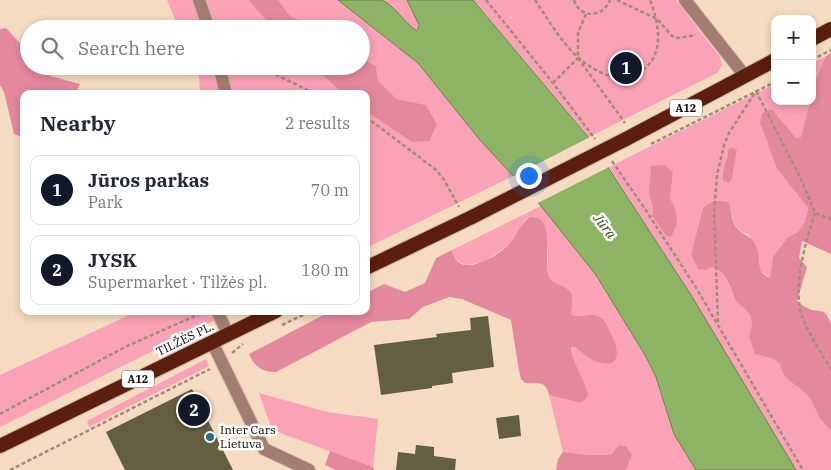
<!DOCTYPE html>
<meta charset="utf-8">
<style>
body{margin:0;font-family:"IBM Plex Serif",serif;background:#f2f2f3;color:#1f2937}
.controls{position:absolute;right:15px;top:15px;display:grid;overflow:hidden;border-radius:10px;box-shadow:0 2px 8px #0003}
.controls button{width:45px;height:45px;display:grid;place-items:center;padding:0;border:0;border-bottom:1px solid #e0e1e3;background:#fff;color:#1f2937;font:25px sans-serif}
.you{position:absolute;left:528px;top:175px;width:18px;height:18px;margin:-12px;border:4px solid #fff;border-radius:50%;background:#1a73e8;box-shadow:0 0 0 8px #1a73e833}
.badge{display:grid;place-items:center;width:32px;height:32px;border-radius:50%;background:#111827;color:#fff;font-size:16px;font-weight:700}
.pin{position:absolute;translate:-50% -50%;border:2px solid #fff;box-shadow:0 1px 5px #0006}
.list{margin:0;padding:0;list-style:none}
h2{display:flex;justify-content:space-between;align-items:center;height:65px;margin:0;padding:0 20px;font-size:21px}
h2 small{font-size:16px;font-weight:400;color:#747a83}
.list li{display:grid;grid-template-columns:32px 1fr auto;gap:15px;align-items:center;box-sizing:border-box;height:70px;margin:0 10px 10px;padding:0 10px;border:1px solid #e0e1e3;border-radius:10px}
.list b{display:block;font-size:19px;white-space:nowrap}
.list p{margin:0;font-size:16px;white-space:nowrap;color:#747a83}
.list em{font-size:16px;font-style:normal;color:#747a83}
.icon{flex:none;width:28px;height:28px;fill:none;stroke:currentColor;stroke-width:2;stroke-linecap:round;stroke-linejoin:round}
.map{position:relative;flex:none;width:831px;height:470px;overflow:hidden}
.search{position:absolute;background:#fff;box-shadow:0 2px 8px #0003;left:20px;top:20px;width:350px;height:55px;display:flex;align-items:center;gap:12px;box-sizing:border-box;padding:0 18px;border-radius:28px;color:#747a83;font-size:19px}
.panel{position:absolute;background:#fff;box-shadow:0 2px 8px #0003;left:20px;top:90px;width:350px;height:225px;border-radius:10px}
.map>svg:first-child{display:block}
.green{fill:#faa2b6;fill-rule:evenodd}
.forest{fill:#e4889e}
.water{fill:#8db465;stroke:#698248}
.pier{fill:#f4dbc1}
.building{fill:#655f42}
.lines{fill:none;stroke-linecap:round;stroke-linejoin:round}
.minor-casing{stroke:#d0baa3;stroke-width:14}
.trunk-casing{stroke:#d0baa3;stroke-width:16}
.path{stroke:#a08d7a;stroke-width:2.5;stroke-dasharray:4 2.5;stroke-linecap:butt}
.minor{stroke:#a47d72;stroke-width:12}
.trunk{stroke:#5c1e0d;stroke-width:14}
.trunk-bridge-casing{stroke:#d0baa3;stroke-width:16;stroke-linecap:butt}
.trunk-bridge{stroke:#5c1e0d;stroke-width:14}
.poi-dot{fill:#2d6c81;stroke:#fff;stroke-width:2}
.labels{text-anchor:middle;stroke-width:5;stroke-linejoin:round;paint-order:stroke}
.shield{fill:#fff;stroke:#5a554f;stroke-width:1}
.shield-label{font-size:11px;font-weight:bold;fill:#140c04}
.street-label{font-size:12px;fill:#140c04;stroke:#fff}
.poi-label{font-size:12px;fill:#140c04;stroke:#fff;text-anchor:start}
.water-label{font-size:14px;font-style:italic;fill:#375018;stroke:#fff}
</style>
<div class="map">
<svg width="831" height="470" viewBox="0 0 831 470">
<rect width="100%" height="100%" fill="#f4dbc1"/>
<!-- green -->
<g class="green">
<path d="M167 0H248L274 29H179Z"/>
<path d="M278 0H338L353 11 418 63 479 139 513 176 366 248V111L389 126 426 105 397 99 377 81 376 66 361 58V29H318L290 16Z"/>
<path d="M382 0H407C411 9 422 22 417 31 403 23 394 10 382 0Z"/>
<path d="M474 0H676L720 57 722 65 717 73 589 137Z"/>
<path d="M826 56 812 94V63Z"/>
<path d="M194 66H313L343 94H200L199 77Z"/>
<path d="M775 84V101H810L801 137 796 138 772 109 762 113 760 123 777 169 808 208 805 222 798 232 788 237 773 257 770 278 761 271 758 265V250L748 234 742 232 735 226 729 203 703 208 691 254 706 270 712 267C729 274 730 289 737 303L743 307 750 315 752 324 749 337 755 353 774 359 780 364 782 372 787 379 806 393 811 400 820 419 831 431V470H796L691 295 609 167ZM737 150 732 179 723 180 727 153ZM673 172 670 198 676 211 666 236 652 216 653 208Z"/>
<path d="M541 206 596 275 645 355 656 377 674 434 696 470H626L632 455 626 446 619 445 612 455H589L563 452 549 395 579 403 587 390 576 370 571 349 575 347C587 356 600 369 615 359L585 315 576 317 572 315 571 310 573 298 567 289 552 281 548 276V248L538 218 530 217 525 220 511 243 484 262 466 265 457 261 452 250Z"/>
<path d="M138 311H228L229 313 0 427V375Z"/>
<path d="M206 359 209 366 89 427 87 421Z"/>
<path d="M259 393 327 412 378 419 373 467 272 430Z"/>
</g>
<!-- forest -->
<g class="forest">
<path d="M248 0H278L290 16 318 29H274Z"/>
<path d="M6 28 29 53V66H41L50 76 80 84 75 94H24V138L14 134 4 92 0 85V29Z"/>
<path d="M831 53V254L802 241 799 258 807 267 797 301C801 305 806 308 812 310 824 312 826 310 831 324V431L820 419 811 400 806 393 787 379 782 372 780 364 774 359 755 354 749 337 752 324 750 315 743 307 737 303C730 289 729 273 712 267L706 270 698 269 691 254 703 208C710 201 721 199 729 203 731 210 732 220 735 226 741 235 753 235 757 248 761 260 755 272 770 278L773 257 788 237 798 232 805 222 808 208 777 169 760 123 762 113 772 109 796 138 801 137 810 101H812C812 86 820 70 826 56Z"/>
<path d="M361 58 376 66 378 81 397 99 426 105 437 125 429 141 412 142 366 111V94H343L313 66H361Z"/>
<path d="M729 148H733L737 150 732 179 728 183 723 180V173Z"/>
<path d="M665 165 673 172 670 198 676 211 677 224 671 237 666 236 652 216 653 208 649 194 651 166Z"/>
<path d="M530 217C533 217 535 217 538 218 553 224 544 266 549 277 554 286 570 285 572 296 574 302 570 309 572 315 582 319 593 310 602 319 606 321 608 328 610 332 616 343 625 367 602 363 592 362 583 353 575 347L571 348C572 362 588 388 588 394 587 399 583 401 580 403L549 395C546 380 539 384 525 383L521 379 519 371 511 320 462 299 449 297 423 307 409 319 371 322 276 372C262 372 255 367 249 354L331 311H366V293L384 284 405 292 425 283 436 258 452 250C453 253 455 258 457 261 470 274 502 253 511 242 518 233 521 223 530 217Z"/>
<path d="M619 445 626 446 632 455 626 470H556L558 459 563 452 589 455H611Z"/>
<path d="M330 451 373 467 374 470H336L325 465Z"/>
</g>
<!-- water -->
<path class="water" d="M338 0C349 0 371 0 381 0 393 3 405 24 417 31L419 25 407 0H473L589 138 691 295 796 470H696L674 434 656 377 645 355 596 275 541 206 479 139 418 63Z"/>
<!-- pier -->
<path class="pier" d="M592 136 611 166 536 204 510 178Z"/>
<!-- building -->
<g class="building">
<path d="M488 316 494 367 452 373 453 383 432 386V388L381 395 374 345 437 337 436 334 471 330 470 318Z"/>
<path d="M192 389 233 470H125L106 432Z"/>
<path d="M519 415 521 436 499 439 496 418Z"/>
<path d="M416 445 434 447V456L456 459 455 470H396L398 452 415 454Z"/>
</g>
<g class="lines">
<!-- minor casing -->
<g class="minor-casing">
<g id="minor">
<path d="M199 0 209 29"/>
<path d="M685 0 745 76"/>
<path d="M219 66 226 94"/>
<path d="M217 311 228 334"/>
<path d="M212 342 264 449 309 470"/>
</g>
</g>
<!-- trunk casing -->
<g class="trunk-casing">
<g id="trunk">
<path d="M812 39 831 29"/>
<path d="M626 139 775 60"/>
<path d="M366 268 472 217"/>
<path d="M0 446 276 311"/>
</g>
</g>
<!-- path -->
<g class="path">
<path d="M486 0 553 83 595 139"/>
<path d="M535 0C554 28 570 59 602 73 613 78 624 78 635 74 666 61 660 25 650 0"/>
<path d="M574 0C580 19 603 18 610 0"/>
<path d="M617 0 657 19 672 36 678 38 696 35"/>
<path d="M586 14 578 33V58L625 123"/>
<path d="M812 60 831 50"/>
<path d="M258 66 316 94"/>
<path d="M553 83 578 58"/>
<path d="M756 91 802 181 815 213 831 219"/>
<path d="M366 117 435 169 443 178 459 207"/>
<path d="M651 144 775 82"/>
<path d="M612 161 645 209 695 286 803 470"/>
<path d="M815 213C806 240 792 288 802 316 808 333 822 354 831 370"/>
<path d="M718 322 714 212 717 175 724 145 729 133 756 91"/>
<path d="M282 325 311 311"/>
<path d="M232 353 243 344"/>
<path d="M0 414 127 346 204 312"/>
<path d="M10 470 210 369"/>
</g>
<!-- minor -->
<use href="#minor" class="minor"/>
<!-- trunk -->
<use href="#trunk" class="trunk"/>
<!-- trunk-bridge casing -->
<g class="trunk-bridge-casing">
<path id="trunk-bridge" d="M472 217 626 139"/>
</g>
<!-- trunk-bridge -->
<use href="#trunk-bridge" class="trunk-bridge"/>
</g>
<!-- markers -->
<circle class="poi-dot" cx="210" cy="437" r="5"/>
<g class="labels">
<!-- shield labels -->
<g class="shield">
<rect x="670" y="99.5" width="32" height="17" rx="4"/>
<rect x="122" y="370.5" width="32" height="17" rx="4"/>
</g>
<g class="shield-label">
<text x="686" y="112">A12</text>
<text x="138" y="383">A12</text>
</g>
<!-- street labels -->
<g class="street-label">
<text transform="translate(185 339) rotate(-26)" y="4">TILŽĖS PL.</text>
</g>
<!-- poi labels -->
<g class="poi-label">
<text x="220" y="434">Inter Cars<tspan x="220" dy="14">Lietuva</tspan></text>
</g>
<!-- water labels -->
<g class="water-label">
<text transform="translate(605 226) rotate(52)" y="5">Jūra</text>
</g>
</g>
</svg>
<div class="controls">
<button>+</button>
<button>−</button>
</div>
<div class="you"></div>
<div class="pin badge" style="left:626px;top:68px">1</div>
<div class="pin badge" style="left:194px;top:410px">2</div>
<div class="search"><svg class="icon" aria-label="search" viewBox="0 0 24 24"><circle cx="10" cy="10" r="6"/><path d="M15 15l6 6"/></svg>Search here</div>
<section class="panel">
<h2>Nearby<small>2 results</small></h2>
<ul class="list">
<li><span class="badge">1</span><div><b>Jūros parkas</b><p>Park</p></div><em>70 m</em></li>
<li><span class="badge">2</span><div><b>JYSK</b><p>Supermarket · Tilžės pl.</p></div><em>180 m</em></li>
</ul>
</section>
</div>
